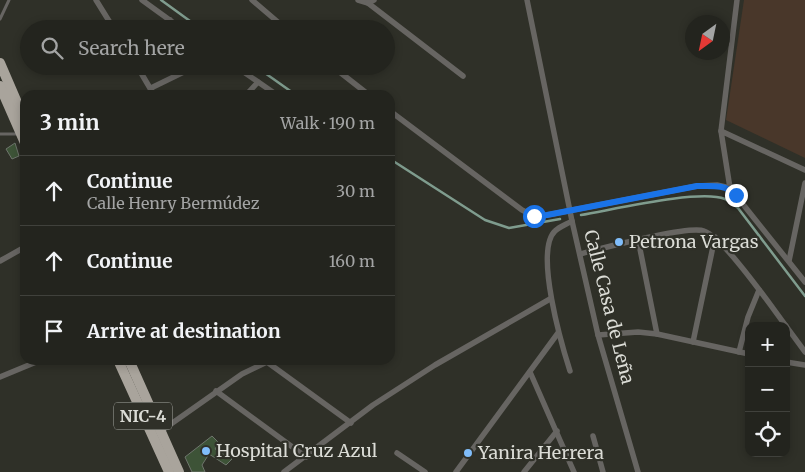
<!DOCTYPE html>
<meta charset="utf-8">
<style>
body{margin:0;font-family:Merriweather,serif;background:#2f302b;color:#f1f3f6}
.controls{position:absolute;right:15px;bottom:15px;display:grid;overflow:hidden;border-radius:10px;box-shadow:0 2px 8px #0003}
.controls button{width:45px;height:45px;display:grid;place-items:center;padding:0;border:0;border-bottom:1px solid #40413c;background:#23241e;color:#f1f3f6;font:25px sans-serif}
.compass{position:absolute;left:685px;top:15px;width:45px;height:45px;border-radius:50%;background:#23241e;box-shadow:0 2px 8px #0003;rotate:213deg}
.stop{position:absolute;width:15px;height:15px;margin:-11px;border:4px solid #1a73e8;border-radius:50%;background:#fff}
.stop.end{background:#1a73e8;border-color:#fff;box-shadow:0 1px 5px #0008}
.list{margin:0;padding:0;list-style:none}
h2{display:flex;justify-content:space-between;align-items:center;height:65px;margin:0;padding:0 20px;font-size:21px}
h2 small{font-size:16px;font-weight:400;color:#a3a4a4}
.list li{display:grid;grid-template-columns:32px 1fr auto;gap:15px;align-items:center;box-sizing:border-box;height:70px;padding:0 20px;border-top:1px solid #40413c}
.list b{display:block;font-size:19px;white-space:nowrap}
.list p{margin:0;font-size:16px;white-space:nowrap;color:#a3a4a4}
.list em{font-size:16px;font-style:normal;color:#a3a4a4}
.icon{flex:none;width:28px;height:28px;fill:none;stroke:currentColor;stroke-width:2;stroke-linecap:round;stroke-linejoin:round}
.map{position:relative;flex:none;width:805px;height:472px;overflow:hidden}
.search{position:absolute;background:#23241e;box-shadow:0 2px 8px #0003;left:20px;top:20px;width:375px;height:55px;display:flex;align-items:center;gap:12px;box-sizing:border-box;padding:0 18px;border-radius:28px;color:#a3a4a4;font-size:19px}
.panel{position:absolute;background:#23241e;box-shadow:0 2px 8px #0003;left:20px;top:90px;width:375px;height:275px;border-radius:15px}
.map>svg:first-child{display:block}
.green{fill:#49372a}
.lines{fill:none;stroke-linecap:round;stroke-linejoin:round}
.stream{stroke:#7f9c8e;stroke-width:2.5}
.building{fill:#3d5337;stroke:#6e756c}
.service{stroke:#676562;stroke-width:3}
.minor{stroke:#676562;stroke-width:5.5}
.trunk{stroke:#a9a49c;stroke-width:10}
.route{stroke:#1a73e8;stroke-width:6}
.poi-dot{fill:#80bdfa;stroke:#2f3028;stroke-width:2}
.labels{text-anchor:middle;stroke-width:4.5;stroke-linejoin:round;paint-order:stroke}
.shield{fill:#2f3028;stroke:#a7a8a2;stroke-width:1}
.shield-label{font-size:16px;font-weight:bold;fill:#dbdcd6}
.poi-label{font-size:18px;fill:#dbdcd6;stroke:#2f3028;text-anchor:start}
.street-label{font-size:18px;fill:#dbdcd6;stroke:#2f3028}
</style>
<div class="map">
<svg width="805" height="472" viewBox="0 0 805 472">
<rect width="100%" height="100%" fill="#2f3028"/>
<!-- green -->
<path class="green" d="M744 0H805V158L726 120Z"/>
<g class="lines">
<!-- stream -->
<g class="stream">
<path d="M161 0 201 29"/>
<path d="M255 66 296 95"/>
<path d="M390 159 485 220 509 228 560 219"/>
<path d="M581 215C612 210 699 189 725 199 730 201 734 205 738 208L805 296"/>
</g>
</g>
<!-- building -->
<g class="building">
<path d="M15 143 19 156 12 159 6 149Z"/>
<path d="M212 436 219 443 215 449 232 459 226 465 209 454 202 465 205 472H192L185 457Z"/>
</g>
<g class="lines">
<!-- service -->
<g class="service">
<path d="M0 19 9 0"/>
<path d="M0 134H19"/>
</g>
<!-- minor -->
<g class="minor">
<path d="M96 0 114 29"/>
<path d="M142 0 182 29"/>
<path d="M252 0 286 29"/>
<path d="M358 0 368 3 374 0"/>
<path d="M527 0 572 221 598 335 638 472"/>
<path d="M368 3 463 76"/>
<path d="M156 29 170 20"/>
<path d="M137 66 154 95"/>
<path d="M235 66 277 95"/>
<path d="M332 66 369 95"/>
<path d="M151 88 196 66"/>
<path d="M246 95 258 82"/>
<path d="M390 111 522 210 534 216 547 215 697 186 717 185 730 188 805 282"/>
<path d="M721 131 737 0"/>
<path d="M730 188 721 131 805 170"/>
<path d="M638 239 657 334"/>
<path d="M580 254C599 249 689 225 704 231 724 238 771 306 786 326"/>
<path d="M0 261 25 247"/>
<path d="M789 261 805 183"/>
<path d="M786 326 805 352"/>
<path d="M598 335 638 332 657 334 749 354"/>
<path d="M693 342 715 237"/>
<path d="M739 352 748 317 759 290"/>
<path d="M267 362 351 423"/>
<path d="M786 362 805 365"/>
<path d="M570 371C562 346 534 251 555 231 559 227 567 224 572 221"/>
<path d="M530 372 574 472"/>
<path d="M0 377 41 360"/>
<path d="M216 391 306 457"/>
<path d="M161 431 242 374 271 360"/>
<path d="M593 436 603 472"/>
<path d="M397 453 425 472"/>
<path d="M284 472 373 405 435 365 550 299"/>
<path d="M456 472 558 333"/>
<path d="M524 472 557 431"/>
</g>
<!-- trunk -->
<g class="trunk">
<path d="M0 63 25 121"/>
<path d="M0 86 25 143"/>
<path d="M118 360 169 472"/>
<path d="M129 360 179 472"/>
</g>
</g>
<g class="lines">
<!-- route -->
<path class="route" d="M534 216 547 215 697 186C712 186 725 184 736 195"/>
</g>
<!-- markers -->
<g class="poi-dot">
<circle cx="619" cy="242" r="5"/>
<circle cx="206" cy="451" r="5"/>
<circle cx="468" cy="453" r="5"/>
</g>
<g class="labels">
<!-- shield labels -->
<rect class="shield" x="114" y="402.5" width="58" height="27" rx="4"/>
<g class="shield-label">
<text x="143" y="422">NIC-4</text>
</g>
<!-- poi labels -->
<g class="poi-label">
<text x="629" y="248">Petrona Vargas</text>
<text x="216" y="457">Hospital Cruz Azul</text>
<text x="478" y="459">Yanira Herrera</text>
</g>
<!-- street labels -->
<g class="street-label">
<text transform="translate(609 307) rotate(76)" y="6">Calle Casa de Leña</text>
</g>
</g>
</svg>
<div class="controls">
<button>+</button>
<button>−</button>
<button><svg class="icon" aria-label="locate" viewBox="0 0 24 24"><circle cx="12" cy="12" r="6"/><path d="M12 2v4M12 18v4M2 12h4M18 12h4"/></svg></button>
</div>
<svg class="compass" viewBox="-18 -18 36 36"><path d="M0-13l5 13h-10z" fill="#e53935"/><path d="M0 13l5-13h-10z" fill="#a3a4a4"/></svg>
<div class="stop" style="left:534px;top:216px"></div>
<div class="stop end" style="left:736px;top:195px"></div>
<div class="search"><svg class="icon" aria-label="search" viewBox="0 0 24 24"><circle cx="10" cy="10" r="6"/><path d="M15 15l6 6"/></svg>Search here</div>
<section class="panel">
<h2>3 min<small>Walk · 190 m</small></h2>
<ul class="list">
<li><svg class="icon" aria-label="ahead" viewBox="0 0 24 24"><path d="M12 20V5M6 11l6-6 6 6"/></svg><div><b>Continue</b><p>Calle Henry Bermúdez</p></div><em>30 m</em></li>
<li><svg class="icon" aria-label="ahead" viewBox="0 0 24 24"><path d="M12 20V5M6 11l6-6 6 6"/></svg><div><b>Continue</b></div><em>160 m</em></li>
<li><svg class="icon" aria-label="arrive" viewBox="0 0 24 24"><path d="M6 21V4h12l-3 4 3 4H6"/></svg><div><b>Arrive at destination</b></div></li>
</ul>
</section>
</div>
